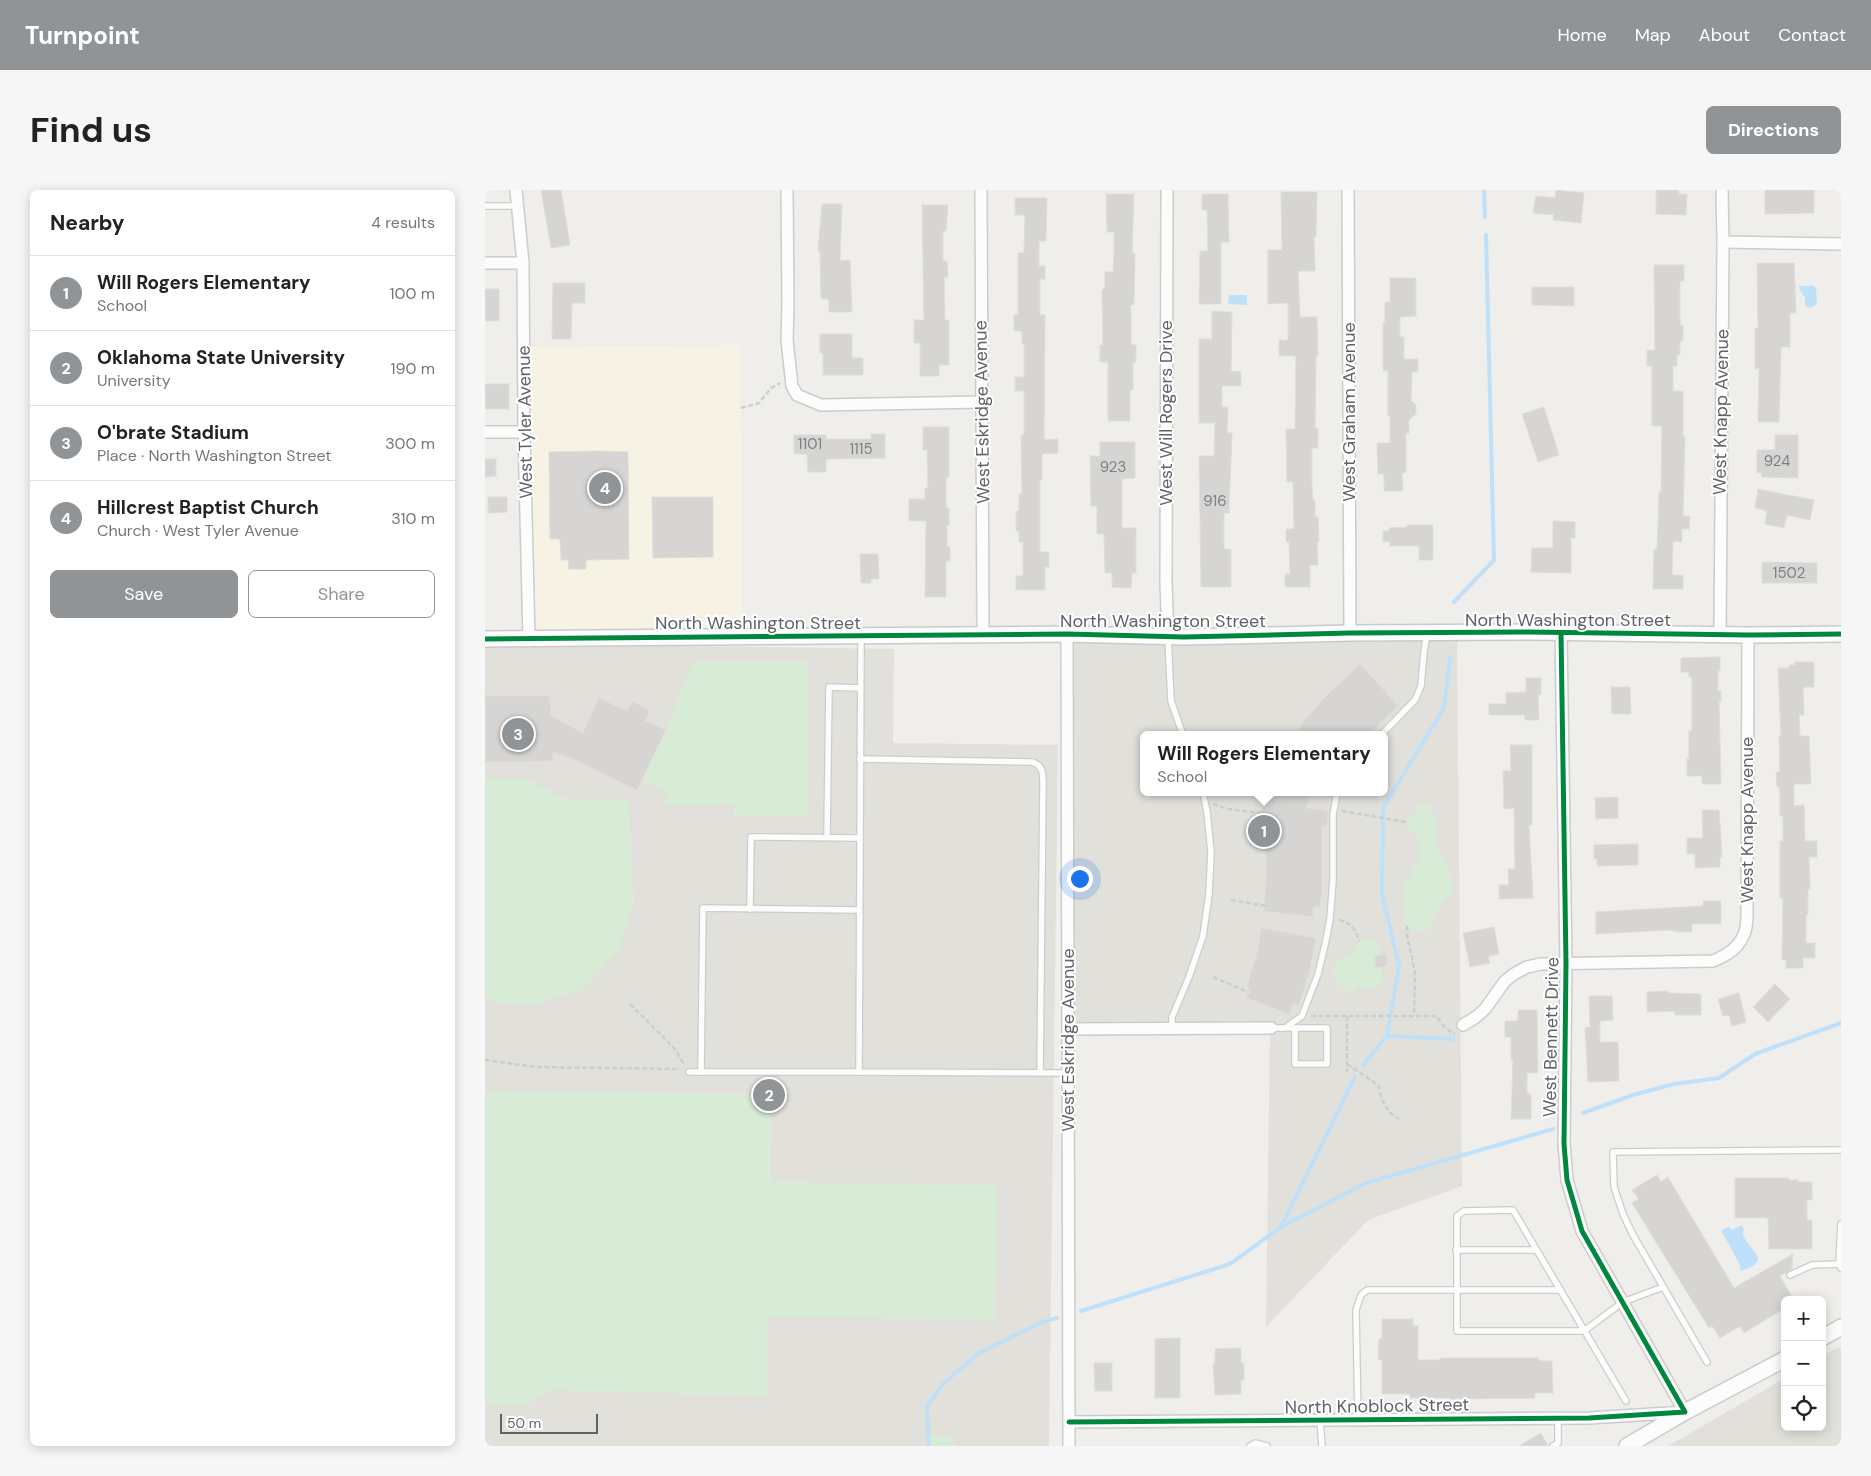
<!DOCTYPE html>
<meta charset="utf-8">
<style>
body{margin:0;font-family:"DM Sans",sans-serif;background:#f6f6f6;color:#222}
.controls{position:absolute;right:15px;bottom:15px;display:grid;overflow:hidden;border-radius:8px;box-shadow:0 2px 12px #0003}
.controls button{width:45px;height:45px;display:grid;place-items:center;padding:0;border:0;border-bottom:1px solid #e0e0e0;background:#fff;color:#222;font:25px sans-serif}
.scale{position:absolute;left:15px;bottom:12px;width:98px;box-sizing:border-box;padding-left:5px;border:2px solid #5f6368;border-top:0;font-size:14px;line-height:18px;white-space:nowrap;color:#5f6368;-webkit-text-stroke:4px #fff;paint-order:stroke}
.you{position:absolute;left:594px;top:688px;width:18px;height:18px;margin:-12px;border:4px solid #fff;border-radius:50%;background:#1a73e8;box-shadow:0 0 0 8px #1a73e833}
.badge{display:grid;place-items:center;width:32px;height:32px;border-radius:50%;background:#919496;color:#fff;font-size:16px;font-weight:700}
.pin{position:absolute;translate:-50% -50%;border:2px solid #fff;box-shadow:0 1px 5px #0006}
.popup{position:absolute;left:655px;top:541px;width:248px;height:65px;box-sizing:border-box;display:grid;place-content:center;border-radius:8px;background:#fff;filter:drop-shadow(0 1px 4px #0005);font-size:16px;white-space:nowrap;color:#767676}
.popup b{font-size:19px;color:#222}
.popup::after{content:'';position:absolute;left:50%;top:100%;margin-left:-10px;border:10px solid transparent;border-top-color:#fff}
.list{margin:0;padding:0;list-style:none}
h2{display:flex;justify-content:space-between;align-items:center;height:65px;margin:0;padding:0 20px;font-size:21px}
h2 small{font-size:16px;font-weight:400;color:#767676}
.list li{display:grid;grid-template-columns:32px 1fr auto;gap:15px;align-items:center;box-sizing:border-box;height:75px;padding:0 20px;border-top:1px solid #e0e0e0}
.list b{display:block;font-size:19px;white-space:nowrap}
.list p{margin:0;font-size:16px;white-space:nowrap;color:#767676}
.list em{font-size:16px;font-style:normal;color:#767676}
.actions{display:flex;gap:10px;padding:15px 20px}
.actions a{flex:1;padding:11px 0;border:1px solid #919496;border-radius:8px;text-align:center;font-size:18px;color:#919496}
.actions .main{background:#919496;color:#fff}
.icon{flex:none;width:28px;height:28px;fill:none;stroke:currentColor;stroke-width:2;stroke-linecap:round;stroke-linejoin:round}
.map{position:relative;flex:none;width:1356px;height:1256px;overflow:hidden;border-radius:8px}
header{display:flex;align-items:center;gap:30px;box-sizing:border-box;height:70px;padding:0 25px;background:#919496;color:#fff}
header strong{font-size:24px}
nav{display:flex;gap:28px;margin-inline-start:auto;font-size:18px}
.intro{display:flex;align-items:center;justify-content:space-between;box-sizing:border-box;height:120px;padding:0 30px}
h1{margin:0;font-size:35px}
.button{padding:12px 22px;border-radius:8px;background:#919496;color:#fff;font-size:18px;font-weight:700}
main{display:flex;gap:30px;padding:0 30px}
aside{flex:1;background:#fff;border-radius:8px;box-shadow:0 2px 12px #0003}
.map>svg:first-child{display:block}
.commercial{fill:#f7f3e4}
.education{fill:#e2e0da;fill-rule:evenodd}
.green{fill:#d8ebd6}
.water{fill:#bfe0f9}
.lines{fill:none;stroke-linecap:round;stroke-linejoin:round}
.stream{stroke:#bfe0f9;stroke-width:4}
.building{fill:#d6d5d3;stroke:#deddd9}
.service-casing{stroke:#cbcccc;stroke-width:8}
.minor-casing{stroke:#cbcccc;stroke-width:14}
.secondary-casing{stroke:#cacacb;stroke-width:18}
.path{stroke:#cacfcc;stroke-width:2.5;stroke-dasharray:5 2.5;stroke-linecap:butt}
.service{stroke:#fdfcfc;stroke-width:5.5}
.minor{stroke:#fdfcfc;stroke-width:11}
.secondary{stroke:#fdfcfc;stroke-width:15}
.cycleway-casing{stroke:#fff;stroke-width:8}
.cycleway{stroke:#00873e;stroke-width:5}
.labels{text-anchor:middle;stroke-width:4;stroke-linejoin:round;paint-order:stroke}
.number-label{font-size:15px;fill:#7e8184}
.street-label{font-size:18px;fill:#5f6368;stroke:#fff}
</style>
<header>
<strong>Turnpoint</strong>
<nav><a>Home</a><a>Map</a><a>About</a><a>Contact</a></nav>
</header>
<div class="intro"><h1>Find us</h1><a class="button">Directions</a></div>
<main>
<aside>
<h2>Nearby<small>4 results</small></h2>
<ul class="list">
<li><span class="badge">1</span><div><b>Will Rogers Elementary</b><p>School</p></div><em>100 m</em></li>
<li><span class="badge">2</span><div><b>Oklahoma State University</b><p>University</p></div><em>190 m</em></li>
<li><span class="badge">3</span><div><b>O'brate Stadium</b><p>Place · North Washington Street</p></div><em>300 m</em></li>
<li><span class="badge">4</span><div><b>Hillcrest Baptist Church</b><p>Church · West Tyler Avenue</p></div><em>310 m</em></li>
</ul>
<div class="actions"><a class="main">Save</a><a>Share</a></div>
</aside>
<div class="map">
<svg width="1356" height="1256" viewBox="0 0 1356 1256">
<rect width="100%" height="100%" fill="#efeeea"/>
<!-- commercial -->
<path class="commercial" d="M255 155 258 446 45 448 42 157Z"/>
<!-- education -->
<g class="education">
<path d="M583 445H972L977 996 883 1030 781 1137 785 836 584 838ZM659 545H899V602H659Z"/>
<path d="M0 453 409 459 408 553 573 555 564 1256H0Z"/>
<path d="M1356 1156V1256H1183L1300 1188V1237H1337V1166Z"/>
</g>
<!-- green -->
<g class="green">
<path d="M208 472H324L323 626H249V615H180L182 602 157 589 181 540Z"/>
<path d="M0 588 41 589 80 609 144 610 149 713 134 760 97 800 44 816 0 810Z"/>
<path d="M935 613 944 614 945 621 951 628V653L966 683 968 699 965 706 954 717 946 738 939 742 927 740 920 734V716L917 699 922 689 926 686 936 661 930 644 921 636V629L932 621 931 618Z"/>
<path d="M885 748 891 751C894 758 898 784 898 793 890 800 883 799 873 795L869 801 864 803C856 799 848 786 848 777L854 769 866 765C872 756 872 749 885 748Z"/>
<path d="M0 901 286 904 285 992 512 995 510 1130 283 1127 282 1206 65 1200 40 1216H0Z"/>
<path d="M447 1245 468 1246 470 1256H443L442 1251Z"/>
</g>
<!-- water -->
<g class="water">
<path d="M1314 96H1329L1331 98 1332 114 1325 118 1320 115V107L1317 104 1318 102 1315 101Z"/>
<path d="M744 105H761L762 106V115L743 114Z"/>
<path d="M1257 1035 1259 1039C1252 1056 1296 1069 1256 1081L1254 1073 1236 1040 1244 1037 1247 1040Z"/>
</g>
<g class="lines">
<!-- stream -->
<g class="stream">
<path d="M999 0 1000 27"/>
<path d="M969 412 1009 370 1001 45"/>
<path d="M902 846 914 775 897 704 898 618 959 518 965 467"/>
<path d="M878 875 902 846 968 849"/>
<path d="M1098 923 1148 905 1189 894 1234 888 1270 864 1356 833"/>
<path d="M796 1037 870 887"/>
<path d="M596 1121 745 1074 796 1037 881 993 1068 939"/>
<path d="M444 1256 442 1216 459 1193 494 1163 557 1132 572 1128"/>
</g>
</g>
<!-- building -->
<g class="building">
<path d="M56 0H76L85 55 66 58Z"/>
<path d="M1071 0 1099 3 1096 33 1068 30 1069 25 1048 23 1051 6 1070 8Z"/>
<path d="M1171 0H1194V4H1202L1201 25 1171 24Z"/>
<path d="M1280 0H1329V23L1280 24Z"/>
<path d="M796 2H832L831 47H829L830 81H813L815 127H832L833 166H831L830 238H833V258H827V297L828 310H830V327H833L834 352H832L833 375H825V397H800V384H805L804 352H801V339H809L808 292H802L801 239H810L811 166H794V150H803V113L783 114V60H797Z"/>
<path d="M621 4H649L647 63H650L649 115H646V155H651V172H648V200H645V231H623V172H615V155H618L617 99H620V82H628L629 63V42H622Z"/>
<path d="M717 4H743L744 52H736V114H714L715 61H723L722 20H717Z"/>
<path d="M530 8H562L561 51H554V76H560V89H555V125H560L559 250 573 249V263L557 264V290H555V362H564V377H560V400H531V386H538V352H534V341H531V321H534V304H537L536 245H539V201H530V187H539V154H537V141H529V125H533V63H539L540 25H530Z"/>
<path d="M337 14H357L355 71 365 70 367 122H344V109H336L335 61H333Z"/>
<path d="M437 15H463L461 41H458V71H462L463 87H459L460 130H464V175H454V186H435V153H429V130H439Z"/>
<path d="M1272 73H1309L1311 123H1305V157H1296L1294 232H1273L1274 179H1270V138H1273Z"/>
<path d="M1169 75H1199V91H1195V135H1198V151H1195V165H1192V176H1188V201H1198V246H1200L1198 326H1205L1204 339H1197V352L1188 351 1187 385H1198V399H1168L1169 359H1172L1174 302H1176L1177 236H1167V176H1162V161L1170 160Z"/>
<path d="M905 88H931V126L915 127V147H919V169H933V182H927L926 210 931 215V224L924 230V243H921V283H917L918 301H899V284H893L892 253H905V227L903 226V181H898V133H900V112H905Z"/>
<path d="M68 93H100V113H87L86 149H67Z"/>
<path d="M1047 97H1089V116L1047 115Z"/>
<rect x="0" y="99" width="14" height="32"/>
<path d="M727 121 747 122 746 181 756 182V196H737V217H743L742 243H747L744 323H739V359H746V397H716L714 266H729L730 233H714V149H727Z"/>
<path d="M335 144H367V168H378V185H338V163H335Z"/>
<rect x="0" y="194" width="24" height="25"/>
<path d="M1059 217 1074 265 1053 272 1037 224Z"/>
<path d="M438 237H464V287H461V318H464V335H462V357H465V371H461V407H440L441 331H424V309H440V298H443L442 260H438Z"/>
<path d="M386 244H400V268L341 269V282H323L322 264H309V245H341V249H386Z"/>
<path d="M1290 245H1313V288L1276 287 1277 283H1272V260H1290Z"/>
<path d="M615 252H650V288L637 289V338H651V383H647L646 398 627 397V383H620L619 344H612V316H606L605 266H615Z"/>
<path d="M115 261 143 262 144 369 101 370V379H84L83 370H76L75 349H65L64 262Z"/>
<path d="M0 269H11V286L0 287Z"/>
<path d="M1273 299 1329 310 1325 330 1302 325 1299 338 1280 334 1282 321 1270 318Z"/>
<path d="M3 307H22V322L3 323Z"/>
<path d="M167 307H228V367L168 368Z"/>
<path d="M1068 331 1090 332V348H1086V383L1046 382 1047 358H1068Z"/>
<path d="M922 335H948V370H934V356H905V352H898V341H904V338L922 337Z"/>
<path d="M375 364H393L394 389H386V393H376Z"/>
<path d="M1277 372 1332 373V393H1277Z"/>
<path d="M1235 467V481H1233V501H1236V512H1234L1236 594H1217V586H1202V569H1204V541H1207V487H1204V482H1196V468Z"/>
<path d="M1310 472H1329V497H1318L1319 525H1314L1315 546H1324L1326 594H1309V616L1319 615 1320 651H1332V667H1324L1325 699H1323V725H1321V753H1330V768H1318V778H1301V770H1297L1298 708H1295V651H1298V626H1295V604L1294 597H1292L1291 582H1295L1294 546H1296L1293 478H1304V475H1310Z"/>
<path d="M875 474 913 516 883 545H810L820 530 840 507Z"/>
<path d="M1041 488H1056V505H1053L1054 530H1040V525H1004V514H1021V503L1041 502Z"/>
<path d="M1126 497H1145L1146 524H1127Z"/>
<path d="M0 506H64L66 526 98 543 114 508 142 521 147 511 165 521 160 531 181 540 152 600 86 568 67 562 68 571 0 572Z"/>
<path d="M1025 555H1047V635H1044L1048 708 1014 709V695H1024L1023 679H1030L1029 618 1019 619 1018 581H1026Z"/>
<path d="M786 602H826L821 618 843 621 842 636H837V696L835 717H828V727L779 721 781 692V633L775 632 778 612 783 613Z"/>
<path d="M1133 607V628L1111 629 1110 608Z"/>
<path d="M1217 620H1234L1237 667H1235V677L1210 678V664H1202V648H1218Z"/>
<path d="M1153 654V675L1112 676V669H1109V655Z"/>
<path d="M1218 711H1236V734H1207V742H1191V741L1182 740 1111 744V722L1218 716Z"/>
<path d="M1009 737 1014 764 1003 766 1005 773 985 777 978 743Z"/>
<path d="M776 738 831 748 824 782 814 816 808 814 804 824 762 808 765 798 762 797 773 759Z"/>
<path d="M901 764 902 776 891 778 890 766Z"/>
<path d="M1290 794 1305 809 1283 832 1268 817Z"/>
<path d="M1183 801V803L1216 804V825H1190V821L1162 822V802Z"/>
<path d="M1254 803 1261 832 1247 836 1244 825 1238 826 1233 809Z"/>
<path d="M1104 806H1127L1128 830 1115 831V852H1133L1134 891 1103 892 1100 838 1105 837Z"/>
<path d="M1033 820H1052L1053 883H1042V904H1046V929H1026L1028 870H1026V847H1020V831H1033Z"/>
<path d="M1172 985 1176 992 1183 987 1249 1098 1308 1064 1307 1079 1295 1086 1306 1105 1300 1109V1118L1259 1143 1255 1136 1235 1148 1227 1136 1224 1138 1147 1013 1154 1009 1147 1000Z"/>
<path d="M1250 988H1304V990H1313V992H1327V1010H1322V1030H1327V1059H1284L1283 1028H1250Z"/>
<path d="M897 1129H928V1136H933V1170H955V1168H1054V1171H1067L1068 1203H1050V1208L966 1209V1208H925V1204H897V1169L893 1170 894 1149H897Z"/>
<path d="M695 1148V1208H670V1149Z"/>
<path d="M756 1158V1173H759V1190H756V1204L730 1205 728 1174H730V1159Z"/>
<path d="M609 1173H627V1201H610Z"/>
<path d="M1056 1243 1063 1256H1034Z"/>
</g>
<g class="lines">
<!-- service casing -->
<g class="service-casing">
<g id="service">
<path d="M0 16H33"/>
<path d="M683 447 686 511 698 545"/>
<path d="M376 448 374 882 583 883"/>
<path d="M896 545 930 510 936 496 939 462 942 443"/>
<path d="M375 569 547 572C558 575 558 583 558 594L555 883"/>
<path d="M342 647 344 497 375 498"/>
<path d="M265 719 266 647 375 648"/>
<path d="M786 838H842V874H810V838"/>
<path d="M800 838 817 826 833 784 840 755 845 729 848 690V625L852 602"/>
<path d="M687 839V827L704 787 718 746 724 704 726 662 722 622 718 602"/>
<path d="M204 882H374"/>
<path d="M216 882 218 718 374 720"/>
<path d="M1356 1034 1354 1074 1356 1078"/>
<path d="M971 1060H1051"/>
<path d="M1305 1085 1327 1075 1354 1074"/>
<path d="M1222 1172 1148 1045 1138 1024 1129 997 1128 962 1356 960"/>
<path d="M1141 1211 1028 1020 979 1021 972 1026V1141H1099L1138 1112 1178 1097"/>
<path d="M835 1230 837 1256"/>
<path d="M873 1230 871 1120 876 1105 882 1100H1075"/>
<path d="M765 1256 770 1253 782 1256"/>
<path d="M1068 1256 1073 1253V1228"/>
</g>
</g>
<!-- minor casing -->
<g class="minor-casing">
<g id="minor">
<path d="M31 0 38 73 39 242 44 449"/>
<path d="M302 0 303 115 302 150 307 196 312 205 336 215 498 212"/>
<path d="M496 0 498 445"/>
<path d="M682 0 681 393 683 447"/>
<path d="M863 0 865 443"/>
<path d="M1238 52 1356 54"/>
<path d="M0 73H38"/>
<path d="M0 242H39"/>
<path d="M582 444 584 1256"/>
<path d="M1235 445 1238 52 1237 0"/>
<path d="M978 835 991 827 1000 819 1020 791 1029 784 1042 777 1056 774 1228 771C1248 763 1261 752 1262 729L1263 445"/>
<path d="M583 839 786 838"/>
<path d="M584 1232 1104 1228 1200 1222 1097 1041 1082 990 1079 954 1081 773 1076 443"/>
</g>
</g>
<!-- secondary casing -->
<g class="secondary-casing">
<g id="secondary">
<path d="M0 449 582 444 699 447 865 443 1044 442 1263 445 1356 444"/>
<path d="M1337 1148 1356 1137"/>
<path d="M1142 1256 1200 1222 1300 1169"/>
</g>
</g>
<!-- path -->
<g class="path">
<path d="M256 218 274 213 286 198 295 193"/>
<path d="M728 614 743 619 776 623"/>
<path d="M857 621 921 632"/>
<path d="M746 710 782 716"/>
<path d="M854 730C866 732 871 740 874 751"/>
<path d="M922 736V745L930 782 929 826"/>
<path d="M728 787 763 802"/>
<path d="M145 814 189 858 199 874"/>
<path d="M826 826H951L960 838 970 844"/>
<path d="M862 826V882"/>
<path d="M0 870 51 877 195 879"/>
<path d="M862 874 893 895 897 910 904 922 914 929"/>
</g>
<!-- service -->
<use href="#service" class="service"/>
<!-- minor -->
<use href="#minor" class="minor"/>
<!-- secondary -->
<use href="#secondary" class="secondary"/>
<!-- cycleway casing -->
<g class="cycleway-casing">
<g id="cycleway">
<path d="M0 449 582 444 699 447 865 443 1044 442 1263 445 1356 444"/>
<path d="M584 1232 1104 1228 1200 1222 1097 1041 1082 990 1079 954 1081 773 1076 443"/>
</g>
</g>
<!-- cycleway -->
<use href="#cycleway" class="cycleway"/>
</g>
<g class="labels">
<!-- number labels -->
<g class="number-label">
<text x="325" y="259">1101</text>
<text x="376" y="264">1115</text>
<text x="1292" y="276">924</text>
<text x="628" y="282">923</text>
<text x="730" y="316">916</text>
<text x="1304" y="388">1502</text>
</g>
<!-- street labels -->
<g class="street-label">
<text transform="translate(497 222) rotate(-91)" y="6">West Eskridge Avenue</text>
<text transform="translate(864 222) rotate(-90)" y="6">West Graham Avenue</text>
<text transform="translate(1236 222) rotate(-89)" y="6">West Knapp Avenue</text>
<text transform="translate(681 223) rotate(-90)" y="6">West Will Rogers Drive</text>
<text transform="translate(40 232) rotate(-91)" y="6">West Tyler Avenue</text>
<text x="1083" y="436">North Washington Street</text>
<text x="678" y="437">North Washington Street</text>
<text x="273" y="439">North Washington Street</text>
<text transform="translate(1262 630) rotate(-90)" y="6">West Knapp Avenue</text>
<text transform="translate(1066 847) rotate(-89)" y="6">West Bennett Drive</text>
<text transform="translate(583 850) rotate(-90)" y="6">West Eskridge Avenue</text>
<text transform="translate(892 1216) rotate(-1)" y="6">North Knoblock Street</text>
</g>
</g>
</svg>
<div class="controls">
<button>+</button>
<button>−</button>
<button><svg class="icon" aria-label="locate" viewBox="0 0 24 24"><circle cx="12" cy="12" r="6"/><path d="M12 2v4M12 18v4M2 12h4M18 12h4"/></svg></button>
</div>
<div class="scale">50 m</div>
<div class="you"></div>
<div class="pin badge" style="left:779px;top:641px">1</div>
<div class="popup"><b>Will Rogers Elementary</b>School</div>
<div class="pin badge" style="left:284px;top:905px">2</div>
<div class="pin badge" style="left:33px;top:544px">3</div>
<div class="pin badge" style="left:120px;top:298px">4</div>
</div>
</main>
